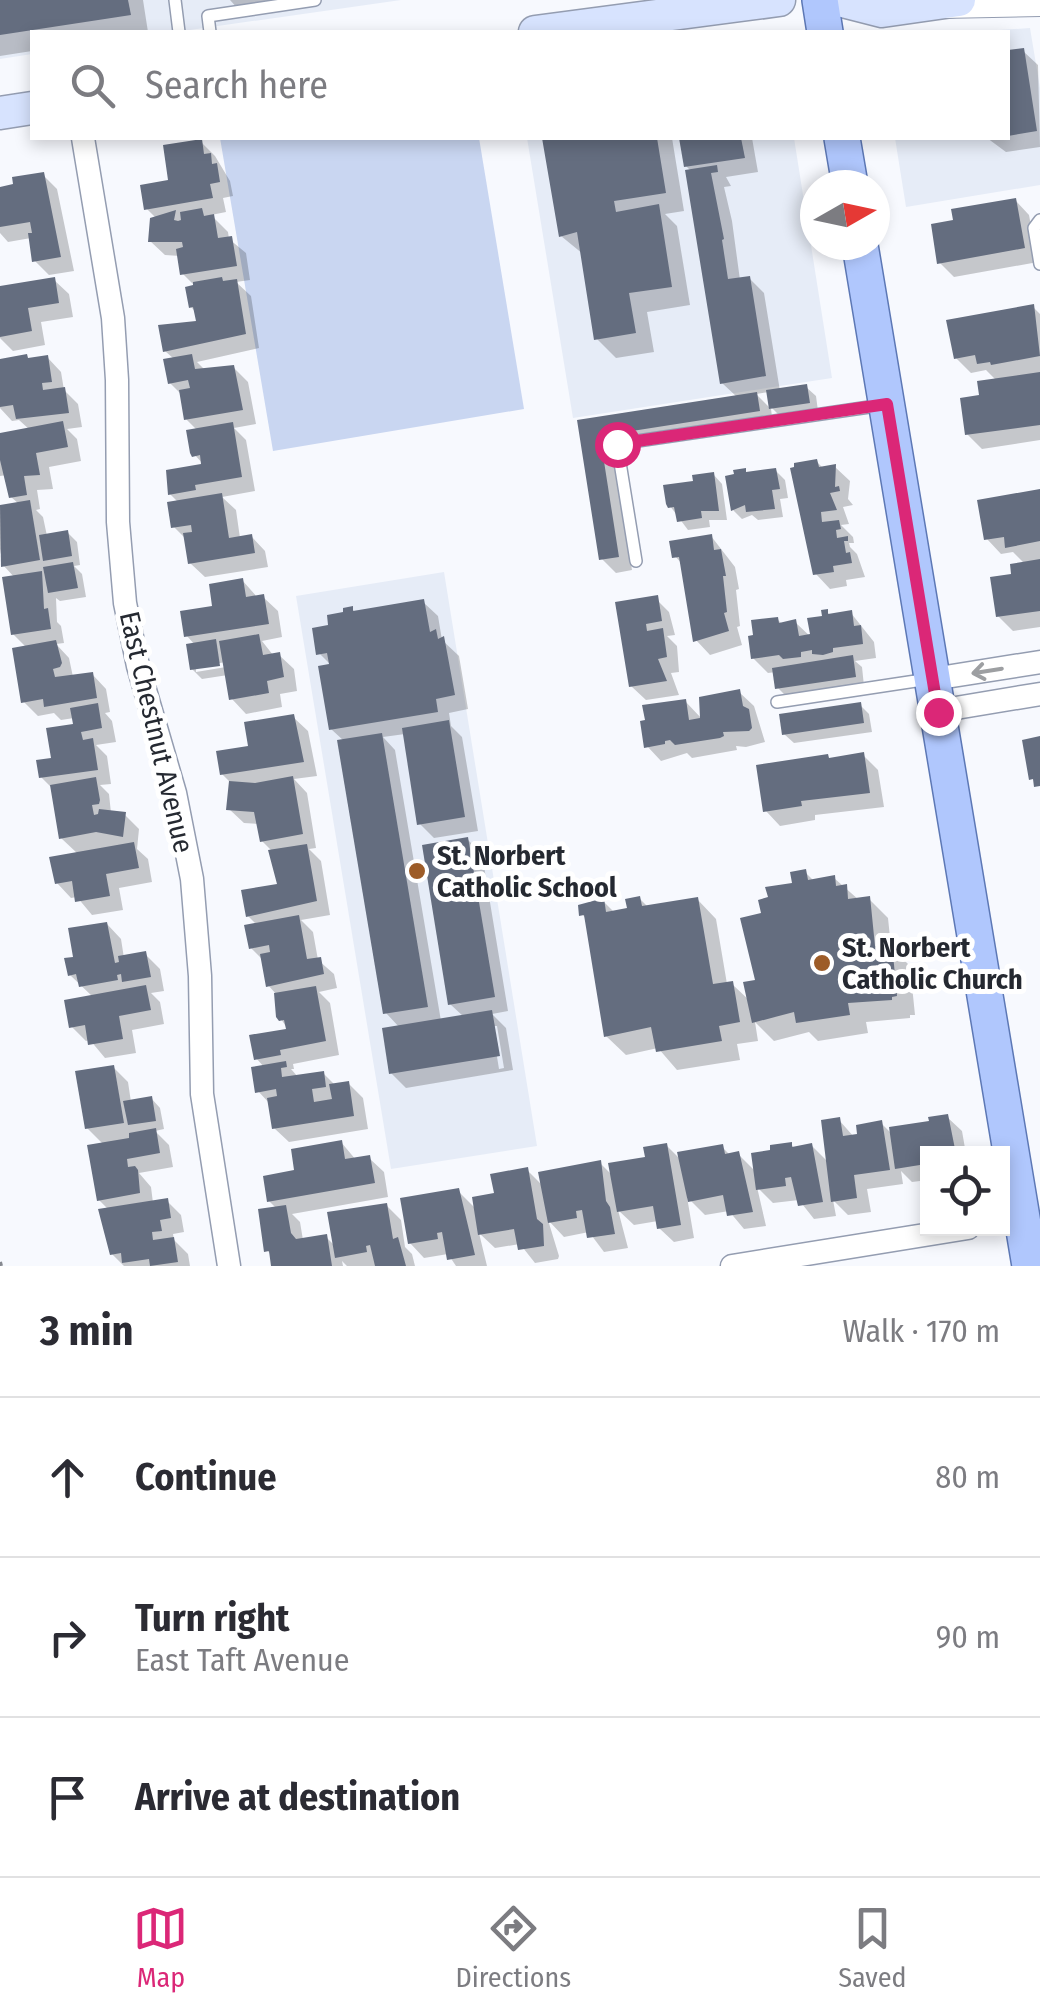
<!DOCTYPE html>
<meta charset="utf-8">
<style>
body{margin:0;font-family:"Fira Sans Condensed",sans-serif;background:#f7f7f7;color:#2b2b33}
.controls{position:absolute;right:30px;bottom:30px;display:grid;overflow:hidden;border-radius:0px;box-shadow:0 5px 15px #0003}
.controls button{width:90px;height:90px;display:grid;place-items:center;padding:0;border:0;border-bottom:2px solid #e1e1e2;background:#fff;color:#2b2b33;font:50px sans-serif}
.compass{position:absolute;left:800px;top:170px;width:90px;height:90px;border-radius:50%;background:#fff;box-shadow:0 5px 15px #0003;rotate:81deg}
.stop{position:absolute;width:30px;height:30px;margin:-22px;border:8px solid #db2777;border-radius:50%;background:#fff}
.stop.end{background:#db2777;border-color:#fff;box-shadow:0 2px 10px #0008}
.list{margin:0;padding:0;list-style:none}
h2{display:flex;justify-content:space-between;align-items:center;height:130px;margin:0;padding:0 40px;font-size:42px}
h2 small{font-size:32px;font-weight:400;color:#7c7c81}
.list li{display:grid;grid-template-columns:65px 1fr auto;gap:30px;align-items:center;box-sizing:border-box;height:160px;padding:0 40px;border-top:2px solid #e1e1e2}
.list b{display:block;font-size:38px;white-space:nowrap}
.list p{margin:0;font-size:32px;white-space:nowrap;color:#7c7c81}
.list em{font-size:32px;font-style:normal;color:#7c7c81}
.icon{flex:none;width:55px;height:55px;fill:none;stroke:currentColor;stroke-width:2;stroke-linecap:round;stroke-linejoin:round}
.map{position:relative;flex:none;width:1040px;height:1266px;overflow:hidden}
.search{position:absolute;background:#fff;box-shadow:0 5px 15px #0003;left:30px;right:30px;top:30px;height:110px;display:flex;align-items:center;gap:25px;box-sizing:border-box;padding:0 35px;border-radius:0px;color:#7c7c81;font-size:38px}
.sheet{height:610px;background:#fff}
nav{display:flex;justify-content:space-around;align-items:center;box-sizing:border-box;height:140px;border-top:2px solid #e1e1e2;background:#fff;font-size:28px;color:#7c7c81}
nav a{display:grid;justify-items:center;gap:5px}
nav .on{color:#db2777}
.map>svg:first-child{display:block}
.built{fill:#e6ecf7}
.green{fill:#c9d6f1}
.shadow{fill:#0003;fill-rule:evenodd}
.building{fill:#646d7f}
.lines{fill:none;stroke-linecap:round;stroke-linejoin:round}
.service-casing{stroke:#949db1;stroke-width:14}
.minor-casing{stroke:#949db1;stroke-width:25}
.tertiary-casing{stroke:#949db1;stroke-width:30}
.secondary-casing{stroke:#949db1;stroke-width:35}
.primary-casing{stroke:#5d78b5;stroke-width:38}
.path{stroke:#868990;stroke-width:4;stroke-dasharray:8 5;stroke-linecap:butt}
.service{stroke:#fff;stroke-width:11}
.minor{stroke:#fff;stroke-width:22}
.tertiary{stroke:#fff;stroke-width:28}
.secondary{stroke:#d7e3fe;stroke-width:32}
.primary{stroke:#b0c7fd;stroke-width:35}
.oneway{stroke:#9d9fa2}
.route{stroke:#db2777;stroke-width:12}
.poi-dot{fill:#9d5c28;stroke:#fff;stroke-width:4}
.labels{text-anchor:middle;stroke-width:10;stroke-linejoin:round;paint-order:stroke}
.street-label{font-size:28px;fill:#252931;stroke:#fff}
.poi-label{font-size:28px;font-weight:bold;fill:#252931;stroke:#fff;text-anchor:start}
</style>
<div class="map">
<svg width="1040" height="1266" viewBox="0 0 1040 1266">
<rect width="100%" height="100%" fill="#f7f9fe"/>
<!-- built -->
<g class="built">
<path d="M0 0H401L176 32H32V54L0 59Z"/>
<path d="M1030 28 1040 88V185L906 207 895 138H1008V32H969Z"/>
<path d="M527 138H794L832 378 573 418Z"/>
<path d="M444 572 537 1146 391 1169 296 596Z"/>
</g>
<!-- green -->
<path class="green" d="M220 138H479L524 409 273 451Z"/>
<!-- shadow -->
<g class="shadow">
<path d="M0 0H143L148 32H32V51L0 56Z"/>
<path d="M230 0H294L238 9Z"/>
<path d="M1023 51 1038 65 1040 147 1006 152 987 138H1008V53Z"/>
<path d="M545 138H672L684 211 665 214 677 226 690 305 647 312 654 352 616 358 597 339 583 254 561 236Z"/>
<path d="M682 138H752L758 172 726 177 731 186 724 187 732 221 740 280 749 278 764 293 780 391 806 387 816 396 818 411 781 417 772 408 769 392 756 394 771 409 773 424 613 450 632 570 616 573 601 558 580 422 737 397 722 383 691 171 686 166Z"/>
<path d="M201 142 215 156 230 181 233 196 223 198 226 212 211 215 228 232 229 239 246 253 250 280 236 282 251 296 259 348 197 362 205 370 233 367 248 382 256 424 234 428 246 440 255 491 222 497 236 510 240 538 251 536 265 551 268 567 205 577 190 563 186 539 174 527 179 503 170 494 205 466 192 452 198 431 186 419 182 395 170 383 174 359 165 351 198 323 197 313 191 307 196 287 183 274 180 256 165 255 150 241 156 218 146 208 171 182Z"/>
<path d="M43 175 57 189 74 271 49 275 35 261 31 238 8 242 0 233V189Z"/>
<path d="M1015 200 1029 215 1038 262 954 277 940 263Z"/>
<path d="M54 280 69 294 73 317 41 322 45 345 13 351 0 338V289Z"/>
<path d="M1033 307 1040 314V440L982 449 967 434 982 397 997 381 986 370 971 373 956 358Z"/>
<path d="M47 357 61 372 64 390 78 404 82 427 67 429 77 439 81 461 49 467 53 489 37 490 40 509 36 510 43 517 47 536 68 533 77 542 80 565 74 566 82 574 86 597 60 601 56 598 57 622 61 626 64 643 56 644 69 658 73 677 92 674 106 689 110 712 105 713 112 721 116 742 96 745 107 756 111 784 100 785 109 794 111 813 125 815 139 829 137 849 148 859 152 882 119 888 123 910 92 915 77 897 71 898 57 883 78 854 61 838 53 789 41 777 76 726 74 718 61 720 54 713 38 716 24 702 27 648 13 634 15 578 3 565 0 549V508L19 504 11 497 7 475 0 476V436L30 430 19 420 12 421 0 408V361Z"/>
<path d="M817 462 824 469 835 467 850 481 848 499 853 505 843 507 849 524 841 525 853 537 854 543H849L850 547 857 554 865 577 846 580 847 586 830 589 816 574Z"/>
<path d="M776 471 785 480 788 498 780 499 783 517 758 520 752 515 742 519 733 510 748 475Z"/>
<path d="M713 474 722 484 727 520H709L710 527 688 530 670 506Z"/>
<path d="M1040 491V627L1013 631 998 616 1014 576 1025 564 1013 552 1001 554 987 539Z"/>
<path d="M711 536 735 567 739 589 736 590 740 626 737 627 742 645 710 655 696 640 683 565 675 556Z"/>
<path d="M242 580 257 597H263L278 611 282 637 262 641 273 655H279L294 669 297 691 280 694 282 707 246 714 232 699 228 675 202 679 192 669 195 645 187 636ZM232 661V666L196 672V667Z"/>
<path d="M655 598 669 612 675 635 667 636 677 646 679 672 671 673 679 695 646 700 631 686 618 604Z"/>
<path d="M423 602 438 616 442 640 459 656 468 709 449 713 451 726 462 737 478 831 434 838 420 824 405 734 383 737 395 750 441 1021 464 1017 450 1004 467 839 482 854 508 1011 492 1014 506 1028 513 1070 406 1088 391 1073 400 1028 386 1013 344 741 331 729 332 666 319 653 331 627 352 609 356 613ZM492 1026H497L504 1068 499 1069Z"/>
<path d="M827 612 831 616 851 613 874 642 876 658 855 661 862 667 864 686 787 697 778 688 776 672 768 673 753 658 777 619 783 625 795 622 813 639Z"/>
<path d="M739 692 754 706 765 742 746 747 736 746 737 750 692 758 687 753 661 761 647 746 685 701 702 719Z"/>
<path d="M860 705 869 714 872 732 794 743 784 734Z"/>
<path d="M293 717 308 731 317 776 294 779 307 793 316 848 309 849 321 861 330 915 301 920 313 932 318 960 334 974 337 988 319 992 330 1003 339 1055 293 1064 294 1069H291L298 1077 323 1073 335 1085 348 1083 363 1098 368 1129 289 1142 274 1128 270 1104 258 1091 264 1067 256 1058 289 1031 281 1019 276 994 268 985 263 960 251 948 257 925 248 916 280 886 273 852 262 841 259 824 244 823 229 809 231 783 222 774Z"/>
<path d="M863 755 878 770 884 807 815 815V820L780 826 766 811 831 760Z"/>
<path d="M805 872 814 881 834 878 859 900 869 899 888 918 891 947 910 966 915 1015H910V1018L866 1022 868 1033 818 1041 809 1032 774 1041 755 1022 758 1041 737 1044 740 1060 677 1070 658 1048 626 1055 606 1036 587 920 582 914 603 901 615 913 630 910 640 899 648 907 697 899 716 919 727 984H732L750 1001 758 982 764 915Z"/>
<path d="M107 924 121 939 124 958 145 954 160 969 164 991 151 993 160 1002 164 1024 132 1030 136 1053 105 1058 90 1040 86 1041 71 1026 93 997 70 975 76 959Z"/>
<path d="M114 1068 128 1082 131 1102 151 1098 160 1108 164 1129 155 1131 169 1145 173 1167 139 1173 151 1187 153 1203 167 1201 181 1215 184 1232 173 1234 174 1240 188 1254 190 1266H124L112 1254 109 1210 99 1200 104 1145 87 1128Z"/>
<path d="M947 1117 962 1131 966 1154H928V1180L912 1182 901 1171 903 1184 867 1189 871 1212 848 1215 833 1200 836 1216 814 1219 799 1200 773 1203 757 1187 766 1226 744 1229 729 1211 705 1215 687 1197 694 1238 674 1242 659 1228 658 1221 634 1225 618 1210 628 1248 604 1252 589 1232 564 1237 548 1220 559 1256 558 1259 535 1263 520 1244 495 1248 479 1233 487 1266H456L448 1254 424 1258 410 1243 458 1191 476 1209 527 1170 543 1186 600 1163 613 1176 666 1145 682 1161 722 1147 730 1155 738 1154 756 1172 791 1144 795 1149 812 1146 829 1163 839 1120 854 1137 881 1123 893 1135Z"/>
<path d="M341 1142 356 1160 369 1158 384 1172 388 1197 292 1214 300 1222 303 1240 326 1237 335 1246 386 1205 401 1220 405 1247 412 1254 415 1266H347L342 1261 343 1266H273L272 1256 267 1250 277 1209 269 1201 297 1172Z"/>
</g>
<!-- building -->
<g class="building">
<path d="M0 0H128L131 15 0 35Z"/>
<path d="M1024 48 1037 131 1008 136V50Z"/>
<path d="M542 138H657L666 193 614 201 616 212 659 204 672 287 629 293 636 333 594 340 577 232 559 237Z"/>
<path d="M679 138H741L745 158 684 167Z"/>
<path d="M202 139 204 154 211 153 212 164 217 163 220 182 210 184 213 198 144 210 140 185 168 180 163 145Z"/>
<path d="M717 165 718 172 711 173 724 239 722 240 728 279 750 276 766 376 720 384 685 170Z"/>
<path d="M44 172 61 257 32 262 28 233H32L30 222 0 227V187L13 184 12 177Z"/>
<path d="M1016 198 1025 248 937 264 931 224 953 220 951 209Z"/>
<path d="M202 208 204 216 214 214 218 238 232 236 237 266 180 275 176 249 183 247 182 242H148L150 218 176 210 174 220 178 221 181 220 180 212Z"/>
<path d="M55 277 59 303 28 308 32 331 0 337V286Z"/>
<path d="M222 277 223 281 237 279 246 334 163 352 158 325 196 321 193 307 189 308 185 287 193 285V282Z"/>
<path d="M1034 304 1040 356 991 365 990 362 977 364 975 355 954 359 946 320Z"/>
<path d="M27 354 28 358 48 355 52 382 42 383 43 390 65 387 69 413 16 419 13 405 0 407V359Z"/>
<path d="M192 354 195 369 234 365 243 410 184 420 179 390 190 388 188 380 168 384 163 359Z"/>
<path d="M1040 372V425L965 435 960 398 979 395 977 381Z"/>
<path d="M807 384 810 403 769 409 766 390Z"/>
<path d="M757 392 760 411 600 436 619 557 599 560 577 420Z"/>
<path d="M63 421 68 447 36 453 40 475 24 476 27 495 9 498 0 460V433Z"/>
<path d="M233 422 242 477 195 485 196 490 168 495 166 470 201 464 200 455 192 457 190 453 186 430Z"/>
<path d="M817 459 819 467 836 464 835 487 839 486 840 491 830 493 837 510 821 512 822 522 839 520 841 529 836 530 837 538 848 536V541H844L846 553 850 552 852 563 833 566 834 572 813 575 790 468 794 467V463Z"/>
<path d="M746 468V472L776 468 780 489 772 490 775 509 746 512 745 505 731 511 725 476 734 474 733 470Z"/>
<path d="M714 472 719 511H701L702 518 677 522 674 507 668 508 666 504 663 485 693 481 692 475Z"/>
<path d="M1040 489V541L1005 548 1004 537 984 540 977 500Z"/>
<path d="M222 493 229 538 252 534 255 553 188 564 183 533 192 532 191 525 171 528 167 502Z"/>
<path d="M30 500 40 560 1 567 0 505Z"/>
<path d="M68 530 72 556 43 561 39 535Z"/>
<path d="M712 534 714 550 721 549 726 576H723L727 612 724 613 729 631 693 642 679 557 672 558 669 541Z"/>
<path d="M1040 559V611L996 617 990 577 1011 574 1010 564Z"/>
<path d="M73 562 78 588 48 593 43 567Z"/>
<path d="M42 571 44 609 48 608 51 629 11 635 2 577Z"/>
<path d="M243 578 246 597 264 594 269 624 184 637 180 611 212 606 209 584Z"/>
<path d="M658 595 662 621 646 624 647 631 663 628 667 657 658 659 667 681 629 687 615 602Z"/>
<path d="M424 599 430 632 436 629 438 639 444 636 455 695 436 699 438 712 329 730 318 666 329 664 327 653 316 655 312 628 328 625 327 615 343 612V608L353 606V611Z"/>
<path d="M828 609V614L852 610 854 626 861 625 863 644 833 648V652L823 655 812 654V650L801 652V657L783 659 779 655 751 659 748 636 753 635 751 620 778 617 779 623 796 619 799 636 810 634 807 618 822 616 821 610Z"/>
<path d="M259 634 263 655 280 652 284 677 267 681 269 693 229 700 219 641Z"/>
<path d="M216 639 220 666 190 670 186 644Z"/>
<path d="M56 640 62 663 60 667 53 669 55 677 93 672 97 698 44 707 43 699 21 703 12 648Z"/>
<path d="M853 655 856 677 775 689 772 668Z"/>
<path d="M740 689 743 706 749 709 752 728 749 731 723 732 724 736 720 738 675 745 670 740 665 741V744L644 748 640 721 645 720 642 705 686 699 689 720 700 718 699 697Z"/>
<path d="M861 702 864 723 782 735 779 714Z"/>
<path d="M98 703 102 728 81 732 83 740 93 738 98 770 39 778 36 760 51 758 46 728 73 724 70 708Z"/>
<path d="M294 714 304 762 220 775 216 751 248 746 244 722Z"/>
<path d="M449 720 465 817 417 825 402 728Z"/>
<path d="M382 733 428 1007 383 1014 337 740Z"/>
<path d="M1040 736V786L1034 787 1033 779 1029 780 1022 740Z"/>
<path d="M864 752 870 793 801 801 802 806 763 812 756 765 828 754 829 758Z"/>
<path d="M293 776 303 834 260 842 254 812 226 810 229 781 255 783Z"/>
<path d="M96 777 100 800 99 804 92 805 94 815 98 814 99 809 126 812 123 837 96 832 59 839 50 785Z"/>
<path d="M468 837 495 997 448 1005 422 845Z"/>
<path d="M134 842 139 868 106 874 110 896 75 902 72 881 55 884 49 857Z"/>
<path d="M307 844 317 901 246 917 241 890 277 884 268 850Z"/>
<path d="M806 869 808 880 835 875 836 886 847 884 848 899 870 896 875 946 892 944 897 996 892 997V1000L848 1003 850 1015 796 1023 794 1012 752 1023 743 982 755 980 740 918 761 913 758 900 768 897 765 887 792 883 790 872Z"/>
<path d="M640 896 642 906 698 897 713 984 733 981 740 1022 719 1026 722 1041 656 1052 651 1027 604 1037 584 915 579 916 578 905 604 898 606 912 627 908 625 899Z"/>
<path d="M299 915 307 959 321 957 324 974 266 987 260 954 270 952 269 945 249 949 244 925Z"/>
<path d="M107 922 115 963 119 962 118 956 146 951 151 977 122 982 121 974 117 975 118 980 79 987 76 974 68 976 64 958 73 957 68 928Z"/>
<path d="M146 985 151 1010 119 1016 123 1039 88 1045 85 1025 69 1028 64 1000Z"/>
<path d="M316 986 326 1041 280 1050 281 1055 254 1060 249 1035 286 1029 284 1020 279 1021 276 1017 274 993Z"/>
<path d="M492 1010 500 1056 389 1074 382 1028Z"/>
<path d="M286 1061 287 1067 281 1068 282 1077 324 1071 326 1087 312 1089 314 1102 332 1099 329 1084 349 1081 354 1116 272 1129 267 1098 277 1096 276 1089 255 1093 251 1067Z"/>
<path d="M114 1065 124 1123 85 1129 75 1071Z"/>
<path d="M152 1096 156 1121 128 1125 123 1101Z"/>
<path d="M948 1114 955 1149 959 1148 960 1154H928L926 1164 895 1169 889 1127 929 1121 928 1117Z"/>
<path d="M840 1117 843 1136 857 1134 856 1125 882 1120 890 1170 854 1175 857 1198 831 1202 821 1120Z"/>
<path d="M156 1128 160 1153 127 1159 128 1167 135 1166 138 1170 140 1193 97 1201 87 1145 129 1138V1133Z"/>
<path d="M342 1140 345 1159 370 1155 375 1183 267 1202 263 1176 294 1170 291 1149Z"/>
<path d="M792 1142V1147L812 1143 823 1202 798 1206 791 1177 785 1178 786 1186 756 1190 751 1153 770 1150V1145Z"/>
<path d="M667 1143 681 1225 657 1229 653 1206 617 1212 608 1163 645 1157 643 1147Z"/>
<path d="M723 1144 725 1154 739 1151 753 1212 727 1216 723 1195 688 1202 677 1152Z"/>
<path d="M601 1160 606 1201 610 1207 615 1234 587 1238 582 1210 576 1211 577 1218 548 1223 538 1172Z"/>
<path d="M528 1167 537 1219 543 1224 544 1246 518 1250 514 1229 478 1235 472 1197 494 1193 490 1174Z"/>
<path d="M459 1188 475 1255 447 1260 442 1232 437 1233 438 1239 408 1244 400 1198Z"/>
<path d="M168 1198 171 1218 160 1220 162 1231 152 1232 153 1240 174 1237 178 1262 150 1266 149 1259 122 1263 121 1253 110 1255 98 1209Z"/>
<path d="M387 1203 393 1239 398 1237 406 1266H375L370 1245 366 1246 367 1252 335 1258 327 1212Z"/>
<path d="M286 1205 291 1233 296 1239 327 1234 332 1266H271L269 1251 264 1252 258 1209Z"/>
</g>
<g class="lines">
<!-- service casing -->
<g class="service-casing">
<g id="service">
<path d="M175 0 179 32"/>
<path d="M210 32 208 16 315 0"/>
<path d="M1040 220 1034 228 1040 264"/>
<path d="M636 561 617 444 883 405"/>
<path d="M777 702 929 679"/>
</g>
</g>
<!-- minor casing -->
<g class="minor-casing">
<g id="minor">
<path d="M83 138 113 318 117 380 118 522 125 603 138 666 175 793 192 879 200 976 202 1094 229 1266"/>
<path d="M933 679 1040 662"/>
<path d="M938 711 1040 694"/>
<path d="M732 1266 968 1228"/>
</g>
</g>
<!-- tertiary casing -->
<g class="tertiary-casing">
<path id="tertiary" d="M942 4 1040 2"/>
</g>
<!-- secondary casing -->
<g class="secondary-casing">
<g id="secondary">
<path d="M839 0 882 11 959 0"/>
<path d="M535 32 779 0"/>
<path d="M0 113 32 108"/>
</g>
</g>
<!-- primary casing -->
<g class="primary-casing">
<g id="primary">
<path d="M820 0 825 32"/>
<path d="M842 138 850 185"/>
<path d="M860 245 1030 1266"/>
</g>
</g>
<!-- path -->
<path class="path" d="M0 1262 1 1266"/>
<!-- service -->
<use href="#service" class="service"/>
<!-- minor -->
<use href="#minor" class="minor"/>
<!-- tertiary -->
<use href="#tertiary" class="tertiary"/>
<!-- secondary -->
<use href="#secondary" class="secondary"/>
<!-- primary -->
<use href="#primary" class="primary"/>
</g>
<!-- one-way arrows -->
<defs><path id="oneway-shaft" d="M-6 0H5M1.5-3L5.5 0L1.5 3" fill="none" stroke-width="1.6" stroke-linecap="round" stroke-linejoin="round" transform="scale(2.5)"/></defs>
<use class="oneway" href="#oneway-shaft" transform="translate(987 671) rotate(171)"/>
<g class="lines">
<!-- route -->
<path class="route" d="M617 444 887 404 938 712"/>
</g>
<!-- markers -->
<g class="poi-dot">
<circle cx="417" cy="871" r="10"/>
<circle cx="822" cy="963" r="10"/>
</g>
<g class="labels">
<!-- street labels -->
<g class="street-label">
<text transform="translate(157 732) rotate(77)" y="10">East Chestnut Avenue</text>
</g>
<!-- poi labels -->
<g class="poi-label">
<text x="437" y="865">St. Norbert<tspan x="437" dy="32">Catholic School</tspan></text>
<text x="842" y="957">St. Norbert<tspan x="842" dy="32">Catholic Church</tspan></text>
</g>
</g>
</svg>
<div class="controls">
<button><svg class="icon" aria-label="locate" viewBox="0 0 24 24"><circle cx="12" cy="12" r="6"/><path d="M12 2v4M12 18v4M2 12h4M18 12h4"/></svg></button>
</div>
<svg class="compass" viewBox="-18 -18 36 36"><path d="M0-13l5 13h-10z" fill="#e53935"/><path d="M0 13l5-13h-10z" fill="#7c7c81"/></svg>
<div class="stop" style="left:617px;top:444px"></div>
<div class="stop end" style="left:938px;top:712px"></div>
<div class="search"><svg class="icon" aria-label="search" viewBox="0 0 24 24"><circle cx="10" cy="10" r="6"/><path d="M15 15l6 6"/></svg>Search here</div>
</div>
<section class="sheet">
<h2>3 min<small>Walk · 170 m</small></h2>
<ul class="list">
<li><svg class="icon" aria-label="ahead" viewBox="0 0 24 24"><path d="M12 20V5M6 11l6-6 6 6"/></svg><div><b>Continue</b></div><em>80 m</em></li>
<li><svg class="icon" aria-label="right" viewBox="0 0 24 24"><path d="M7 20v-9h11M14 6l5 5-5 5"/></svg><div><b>Turn right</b><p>East Taft Avenue</p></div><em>90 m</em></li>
<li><svg class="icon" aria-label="arrive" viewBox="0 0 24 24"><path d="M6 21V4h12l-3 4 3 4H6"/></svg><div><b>Arrive at destination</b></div></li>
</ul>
</section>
<nav>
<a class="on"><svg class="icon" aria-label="map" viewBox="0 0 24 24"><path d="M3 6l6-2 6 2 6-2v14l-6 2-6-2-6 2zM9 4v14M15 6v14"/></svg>Map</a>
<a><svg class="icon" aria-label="directions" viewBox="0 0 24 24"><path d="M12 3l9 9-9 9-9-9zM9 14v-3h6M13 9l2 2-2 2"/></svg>Directions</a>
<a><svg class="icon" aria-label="saved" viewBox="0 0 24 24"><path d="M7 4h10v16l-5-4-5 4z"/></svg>Saved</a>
</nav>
